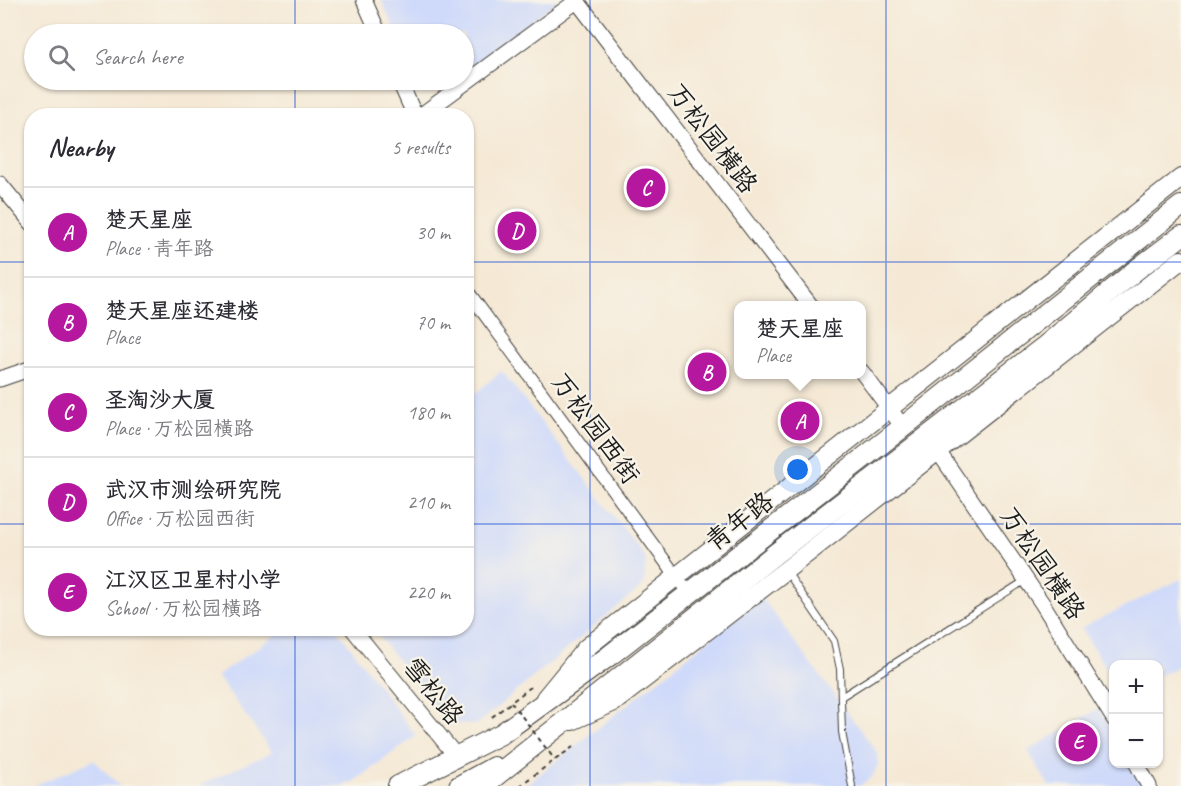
<!DOCTYPE html>
<meta charset="utf-8">
<style>
body{margin:0;font-family:Caveat,"LXGW WenKai TC",sans-serif;background:#f7f7f7;color:#2b2b33}
.controls{position:absolute;right:18px;bottom:18px;display:grid;overflow:hidden;border-radius:12px;box-shadow:0 2px 4px #0004}
.controls button{width:54px;height:54px;display:grid;place-items:center;padding:0;border:0;border-bottom:2px solid #e1e1e2;background:#fff;color:#2b2b33;font:30px sans-serif}
.you{position:absolute;left:798px;top:470px;width:21px;height:21px;margin:-15px;border:4px solid #fff;border-radius:50%;background:#1a73e8;box-shadow:0 0 0 9px #1a73e833}
.badge{display:grid;place-items:center;width:39px;height:39px;border-radius:50%;background:#b5179e;color:#fff;font-size:20px;font-weight:700}
.pin{position:absolute;translate:-50% -50%;border:3px solid #fff;box-shadow:0 2px 6px #0006}
.popup{position:absolute;left:734px;top:301px;width:132px;height:78px;box-sizing:border-box;display:grid;place-content:center;border-radius:12px;background:#fff;filter:drop-shadow(0 2px 4px #0005);font-size:20px;white-space:nowrap;color:#7c7c81}
.popup b{font-size:22px;color:#2b2b33}
.popup::after{content:'';position:absolute;left:50%;top:100%;margin-left:-12px;border:12px solid transparent;border-top-color:#fff}
.list{margin:0;padding:0;list-style:none}
h2{display:flex;justify-content:space-between;align-items:center;height:78px;margin:0;padding:0 24px;font-size:26px}
h2 small{font-size:20px;font-weight:400;color:#7c7c81}
.list li{display:grid;grid-template-columns:39px 1fr auto;gap:18px;align-items:center;box-sizing:border-box;height:90px;padding:0 24px;border-top:2px solid #e1e1e2}
.list b{display:block;font-size:22px;white-space:nowrap}
.list p{margin:0;font-size:20px;white-space:nowrap;color:#7c7c81}
.list em{font-size:20px;font-style:normal;color:#7c7c81}
.icon{flex:none;width:33px;height:33px;fill:none;stroke:currentColor;stroke-width:2;stroke-linecap:round;stroke-linejoin:round}
.map{position:relative;flex:none;width:1181px;height:786px;overflow:hidden}
.search{position:absolute;background:#fff;box-shadow:0 2px 4px #0004;left:24px;top:24px;width:450px;height:66px;display:flex;align-items:center;gap:15px;box-sizing:border-box;padding:0 21px;border-radius:33px;color:#7c7c81;font-size:22px}
.panel{position:absolute;background:#fff;box-shadow:0 2px 4px #0004;left:24px;top:108px;width:450px;height:528px;border-radius:24px}
.map>svg:first-child{display:block}
.built{fill:#cfdafa}
.lines{fill:none;stroke-linecap:round;stroke-linejoin:round}
.service-casing{stroke:#3d3b38;stroke-width:8}
.minor-casing{stroke:#3d3b38;stroke-width:14}
.tertiary-casing{stroke:#3d3b38;stroke-width:17}
.secondary-casing{stroke:#3d3b38;stroke-width:20}
.primary-casing{stroke:#3d3b38;stroke-width:22}
.path{stroke:#3d3b38;stroke-width:2;stroke-dasharray:4.5 4.5;stroke-linecap:butt}
.service{stroke:#fff;stroke-width:6}
.minor{stroke:#fff;stroke-width:12}
.tertiary{stroke:#fff;stroke-width:15}
.secondary{stroke:#fff;stroke-width:18}
.primary{stroke:#fff;stroke-width:20}
.path-bridge{stroke:#3d3b38;stroke-width:2;stroke-dasharray:4.5 4.5;stroke-linecap:butt}
.grid{fill:none;stroke:#1d4ed8;stroke-width:1.5;stroke-opacity:0.55}
.labels{text-anchor:middle;stroke-width:4.5;stroke-linejoin:round;paint-order:stroke}
.street-label{font-size:26px;fill:#1c1c1c;stroke:#f7f3e8}
</style>
<div class="map">
<svg width="1181" height="786" viewBox="0 0 1181 786">
<rect width="100%" height="100%" fill="#f7f3e8"/>
<filter id="ink" filterUnits="userSpaceOnUse"><feTurbulence type="fractalNoise" baseFrequency=".0167" numOctaves="2"/><feDisplacementMap in="SourceGraphic" scale="12" xChannelSelector="R" yChannelSelector="G"/><feConvolveMatrix kernelMatrix="1 2 1 2 8 2 1 2 1" color-interpolation-filters="sRGB"/></filter>
<filter id="wash" filterUnits="userSpaceOnUse"><feTurbulence type="fractalNoise" baseFrequency=".008" numOctaves="4" result="noise"/><feDisplacementMap in="SourceGraphic" scale="24" xChannelSelector="R" yChannelSelector="G"/><feGaussianBlur stdDeviation="1.35" result="paint"/><feColorMatrix in="noise" values="0 0 0 0 0 0 0 0 0 0 0 0 0 0 0 0 0 1.4 0 .05"/><feComposite in="paint" operator="in"/></filter>
<g filter="url(#wash)">
<rect width="100%" height="100%" fill="#f5e9d5"/>
<!-- built -->
<g class="built">
<path d="M381 0H558L464 73V34H397Z"/>
<path d="M417 80H455L442 90H422Z"/>
<path d="M502 371 646 558 644 585 476 725 447 723 373 629 466 628 467 400Z"/>
<path d="M1181 579V665L1159 676 1158 664H1114L1113 680 1081 628Z"/>
<path d="M763 599 877 752 878 765 873 776 860 786H525L731 622Z"/>
<path d="M284 629H337L416 736 353 782 340 786H198L272 752 217 676Z"/>
<path d="M1099 708 1113 733 1114 764H1131L1144 786H1049L1028 751Z"/>
<path d="M94 760 120 786H33Z"/>
</g>
</g>
<g filter="url(#ink)">
<g class="lines">
<!-- service casing -->
<g class="service-casing">
<g id="service">
<path d="M787 572 834 641 840 669 842 732 852 786"/>
<path d="M841 697 1026 580"/>
</g>
</g>
<!-- minor casing -->
<g class="minor-casing">
<path id="minor" d="M466 289 689 594"/>
</g>
<!-- tertiary casing -->
<g class="tertiary-casing">
<g id="tertiary">
<path d="M364 0 379 34"/>
<path d="M577 1 811 306"/>
<path d="M399 80 415 116"/>
<path d="M420 116 578 0"/>
<path d="M0 184 32 223"/>
<path d="M862 372 903 427"/>
<path d="M0 379 32 368"/>
<path d="M931 441 1042 603 1114 719"/>
<path d="M352 628 456 756"/>
<path d="M1137 764 1149 786"/>
</g>
</g>
<!-- secondary casing -->
<g class="secondary-casing">
<g id="secondary">
<path d="M545 698 586 648 1181 178"/>
<path d="M572 721 614 702 786 570 1181 260"/>
</g>
</g>
<!-- primary casing -->
<g class="primary-casing">
<g id="primary">
<path d="M398 786 501 734 609 656 903 427 1181 206"/>
<path d="M459 786 494 767"/>
<path d="M483 786 775 554 1045 346 1136 270 1181 236"/>
</g>
</g>
<!-- path -->
<g class="path">
<path d="M492 717 532 686"/>
<path d="M519 786 573 747"/>
</g>
<!-- service -->
<use href="#service" class="service"/>
<!-- minor -->
<use href="#minor" class="minor"/>
<!-- tertiary -->
<use href="#tertiary" class="tertiary"/>
<!-- secondary -->
<use href="#secondary" class="secondary"/>
<!-- primary -->
<use href="#primary" class="primary"/>
<!-- path-bridge -->
<path class="path-bridge" d="M511 702 555 760"/>
</g>
</g>
<!-- grid -->
<path class="grid" d="M295 0V34M590 0V786M886 0V786M295 80V116M0 262H32M466 262H1181M0 524H32M466 524H1181M295 628V786"/>
<g class="labels">
<!-- street labels -->
<g class="street-label">
<text transform="translate(713 138) rotate(53)" y="9">万松园横路</text>
<text transform="translate(596 428) rotate(54)" y="9">万松园西街</text>
<text transform="translate(739 521) rotate(-38)" y="9">青年路</text>
<text transform="translate(1043 563) rotate(56)" y="9">万松园横路</text>
<text transform="translate(434 691) rotate(51)" y="9">雪松路</text>
</g>
</g>
</svg>
<div class="controls">
<button>+</button>
<button>−</button>
</div>
<div class="you"></div>
<div class="pin badge" style="left:800px;top:421px">A</div>
<div class="popup"><b>楚天星座</b>Place</div>
<div class="pin badge" style="left:707px;top:372px">B</div>
<div class="pin badge" style="left:646px;top:188px">C</div>
<div class="pin badge" style="left:517px;top:231px">D</div>
<div class="pin badge" style="left:1078px;top:742px">E</div>
<div class="search"><svg class="icon" aria-label="search" viewBox="0 0 24 24"><circle cx="10" cy="10" r="6"/><path d="M15 15l6 6"/></svg>Search here</div>
<section class="panel">
<h2>Nearby<small>5 results</small></h2>
<ul class="list">
<li><span class="badge">A</span><div><b>楚天星座</b><p>Place · 青年路</p></div><em>30 m</em></li>
<li><span class="badge">B</span><div><b>楚天星座还建楼</b><p>Place</p></div><em>70 m</em></li>
<li><span class="badge">C</span><div><b>圣淘沙大厦</b><p>Place · 万松园横路</p></div><em>180 m</em></li>
<li><span class="badge">D</span><div><b>武汉市测绘研究院</b><p>Office · 万松园西街</p></div><em>210 m</em></li>
<li><span class="badge">E</span><div><b>江汉区卫星村小学</b><p>School · 万松园横路</p></div><em>220 m</em></li>
</ul>
</section>
</div>
